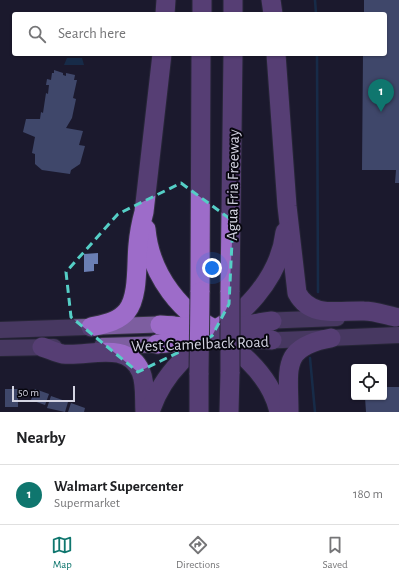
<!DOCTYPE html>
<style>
body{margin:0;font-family:"Alegreya Sans",sans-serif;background:#f6f6f6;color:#202124}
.controls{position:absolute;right:12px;bottom:12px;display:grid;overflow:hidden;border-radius:4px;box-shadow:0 1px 3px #0004}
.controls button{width:36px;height:36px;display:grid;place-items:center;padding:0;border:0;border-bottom:1px solid #e0e0e0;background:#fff;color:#202124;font:20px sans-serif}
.scale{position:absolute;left:12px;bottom:10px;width:63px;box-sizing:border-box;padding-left:4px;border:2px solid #d4d4e2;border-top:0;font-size:11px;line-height:14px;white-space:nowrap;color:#d4d4e2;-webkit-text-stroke:3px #07060e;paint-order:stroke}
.you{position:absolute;left:212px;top:268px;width:14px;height:14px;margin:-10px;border:3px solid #fff;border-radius:50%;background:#1a73e8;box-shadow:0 0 0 6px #1a73e833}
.badge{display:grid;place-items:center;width:26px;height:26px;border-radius:50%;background:#0f766e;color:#fff;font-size:13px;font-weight:700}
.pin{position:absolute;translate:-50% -33px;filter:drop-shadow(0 1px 2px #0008)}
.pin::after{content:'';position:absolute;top:21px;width:14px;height:12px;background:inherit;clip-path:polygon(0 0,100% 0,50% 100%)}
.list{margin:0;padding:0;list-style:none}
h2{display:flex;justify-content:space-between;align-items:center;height:52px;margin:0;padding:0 16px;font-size:17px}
h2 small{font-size:13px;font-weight:400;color:#757577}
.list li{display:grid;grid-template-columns:26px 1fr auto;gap:12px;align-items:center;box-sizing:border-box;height:60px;padding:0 16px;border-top:1px solid #e0e0e0}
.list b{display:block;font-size:15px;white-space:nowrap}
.list p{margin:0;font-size:13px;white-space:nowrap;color:#757577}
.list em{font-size:13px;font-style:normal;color:#757577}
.icon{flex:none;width:22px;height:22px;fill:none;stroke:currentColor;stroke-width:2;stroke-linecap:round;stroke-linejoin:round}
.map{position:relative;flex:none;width:399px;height:412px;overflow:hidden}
.search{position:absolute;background:#fff;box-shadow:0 1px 3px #0004;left:12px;right:12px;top:12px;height:44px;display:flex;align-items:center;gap:10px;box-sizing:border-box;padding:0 14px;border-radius:4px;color:#757577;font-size:15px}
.sheet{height:112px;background:#fff}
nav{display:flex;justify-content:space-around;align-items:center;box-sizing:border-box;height:56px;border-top:1px solid #e0e0e0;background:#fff;font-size:11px;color:#757577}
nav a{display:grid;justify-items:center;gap:2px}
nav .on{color:#0f766e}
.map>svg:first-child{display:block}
.water{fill:#134269}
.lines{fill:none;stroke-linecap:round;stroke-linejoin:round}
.stream{stroke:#134269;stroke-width:2.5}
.building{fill:#6b7fb4}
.primary-casing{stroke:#343342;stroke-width:18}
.highway-casing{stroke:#343342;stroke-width:21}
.primary{stroke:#7d5ea0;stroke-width:16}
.highway{stroke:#9d6cc9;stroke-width:19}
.highway-bridge-casing{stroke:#343342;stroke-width:21;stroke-linecap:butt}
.highway-bridge{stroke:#9d6cc9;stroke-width:19}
.marked{fill:none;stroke:#55cec6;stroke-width:3;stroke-dasharray:8 5;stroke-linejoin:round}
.labels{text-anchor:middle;stroke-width:4;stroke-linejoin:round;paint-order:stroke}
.street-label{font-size:16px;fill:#d4d4e2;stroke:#07060e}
</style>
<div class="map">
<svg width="399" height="412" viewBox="0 0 399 412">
<rect width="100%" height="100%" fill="#1b1a2e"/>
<!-- water -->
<path class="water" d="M67 58H82L84 65H64Z"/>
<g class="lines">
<!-- stream -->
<g class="stream">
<path d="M315 0 316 14"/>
<path d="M317 54 318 292"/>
<path d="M310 358 315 412"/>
</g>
</g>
<!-- building -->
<g class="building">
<path d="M364 0H399V183H395L396 170H362L363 54H385V14H364Z"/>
<path d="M54 70 63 73V75L66 76V73L75 75 74 80H77L73 98 76 99 72 118 66 128 83 131 79 145 85 146 80 164 71 170 70 174 42 170 35 164V154L32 153 35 137 23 132 26 119H40L41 112 43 113 46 93 48 94 49 85H46L47 79 51 80 52 73H54Z"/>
<path d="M98 253V264H94V271L84 272V254Z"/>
<path d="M384 387H399V412H366L365 397H384Z"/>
<rect x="5" y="389" width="13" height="18"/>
<path d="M35 389 49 394 45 405 31 400Z"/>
<path d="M51 396 68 402 65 412 47 408Z"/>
<path d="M71 403 85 408 84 412H68Z"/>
</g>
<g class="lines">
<!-- primary casing -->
<g class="primary-casing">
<g id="primary">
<path d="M261 321 337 318"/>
<path d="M0 330 172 324"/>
<path d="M259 341 399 335"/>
<path d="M102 346 168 344"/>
<path d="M0 348 54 347"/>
</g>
</g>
<!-- highway casing -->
<g class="highway-casing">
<g id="highway">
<path d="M271 0 273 14"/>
<path d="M165 14 166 0"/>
<path d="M202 14V0"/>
<path d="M233 14V0"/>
<path d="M276 54 287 206 297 293C311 319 340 310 364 311 375 311 385 315 395 317"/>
<path d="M146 229C150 274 181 316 223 333 238 339 256 339 272 340"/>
<path d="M200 292 201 54"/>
<path d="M230 292 233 54"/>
<path d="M160 325C172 326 185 326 197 329 233 340 271 375 279 412"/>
<path d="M91 327C104 324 118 322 127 311 139 296 136 263 138 245 139 233 141 223 144 212L162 54"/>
<path d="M157 344C171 342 186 342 199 337 242 321 280 277 285 232"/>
<path d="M42 347C49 349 56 353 63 354 89 357 127 340 141 372 146 384 144 399 145 412"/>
<path d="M150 412C162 375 193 343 229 330 243 325 257 323 272 321"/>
<path d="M199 412V373"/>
<path d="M229 412 230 372"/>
<path d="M289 412C289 369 280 347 331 338"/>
</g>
</g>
<!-- primary -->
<use href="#primary" class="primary"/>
<!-- highway -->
<use href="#highway" class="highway"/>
<!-- highway-bridge casing -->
<g class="highway-bridge-casing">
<g id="highway-bridge">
<path d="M230 372V292"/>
<path d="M199 373 200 292"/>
</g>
</g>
<!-- highway-bridge -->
<use href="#highway-bridge" class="highway-bridge"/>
</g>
<!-- marked area -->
<path d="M0 0H399V412H0ZM181 183 233 221 229 304 212 336 138 372 71 317 66 272 118 214Z" fill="#1b1a2e" fill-opacity=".55" fill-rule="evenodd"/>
<path class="marked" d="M181 183 233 221 229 304 212 336 138 372 71 317 66 272 118 214Z"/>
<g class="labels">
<!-- street labels -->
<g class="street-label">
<text transform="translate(232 185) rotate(-89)" y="6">Agua Fria Freeway</text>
<text transform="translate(200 343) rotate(-2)" y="6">West Camelback Road</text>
</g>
</g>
</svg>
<div class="controls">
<button><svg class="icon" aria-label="locate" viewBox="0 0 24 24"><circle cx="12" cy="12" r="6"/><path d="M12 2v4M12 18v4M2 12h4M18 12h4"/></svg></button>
</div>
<div class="scale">50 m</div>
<div class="you"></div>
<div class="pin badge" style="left:381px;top:112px">1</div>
<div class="search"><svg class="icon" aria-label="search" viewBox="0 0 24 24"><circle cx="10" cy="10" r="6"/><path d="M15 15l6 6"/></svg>Search here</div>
</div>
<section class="sheet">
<h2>Nearby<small></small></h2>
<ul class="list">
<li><span class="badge">1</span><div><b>Walmart Supercenter</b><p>Supermarket</p></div><em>180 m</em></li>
</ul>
</section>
<nav>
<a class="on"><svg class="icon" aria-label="map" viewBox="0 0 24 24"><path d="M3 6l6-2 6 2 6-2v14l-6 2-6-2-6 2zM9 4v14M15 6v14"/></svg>Map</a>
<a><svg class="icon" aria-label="directions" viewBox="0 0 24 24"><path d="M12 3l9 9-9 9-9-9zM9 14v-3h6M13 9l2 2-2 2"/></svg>Directions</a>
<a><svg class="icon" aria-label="saved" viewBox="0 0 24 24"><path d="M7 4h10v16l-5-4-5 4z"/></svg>Saved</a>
</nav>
